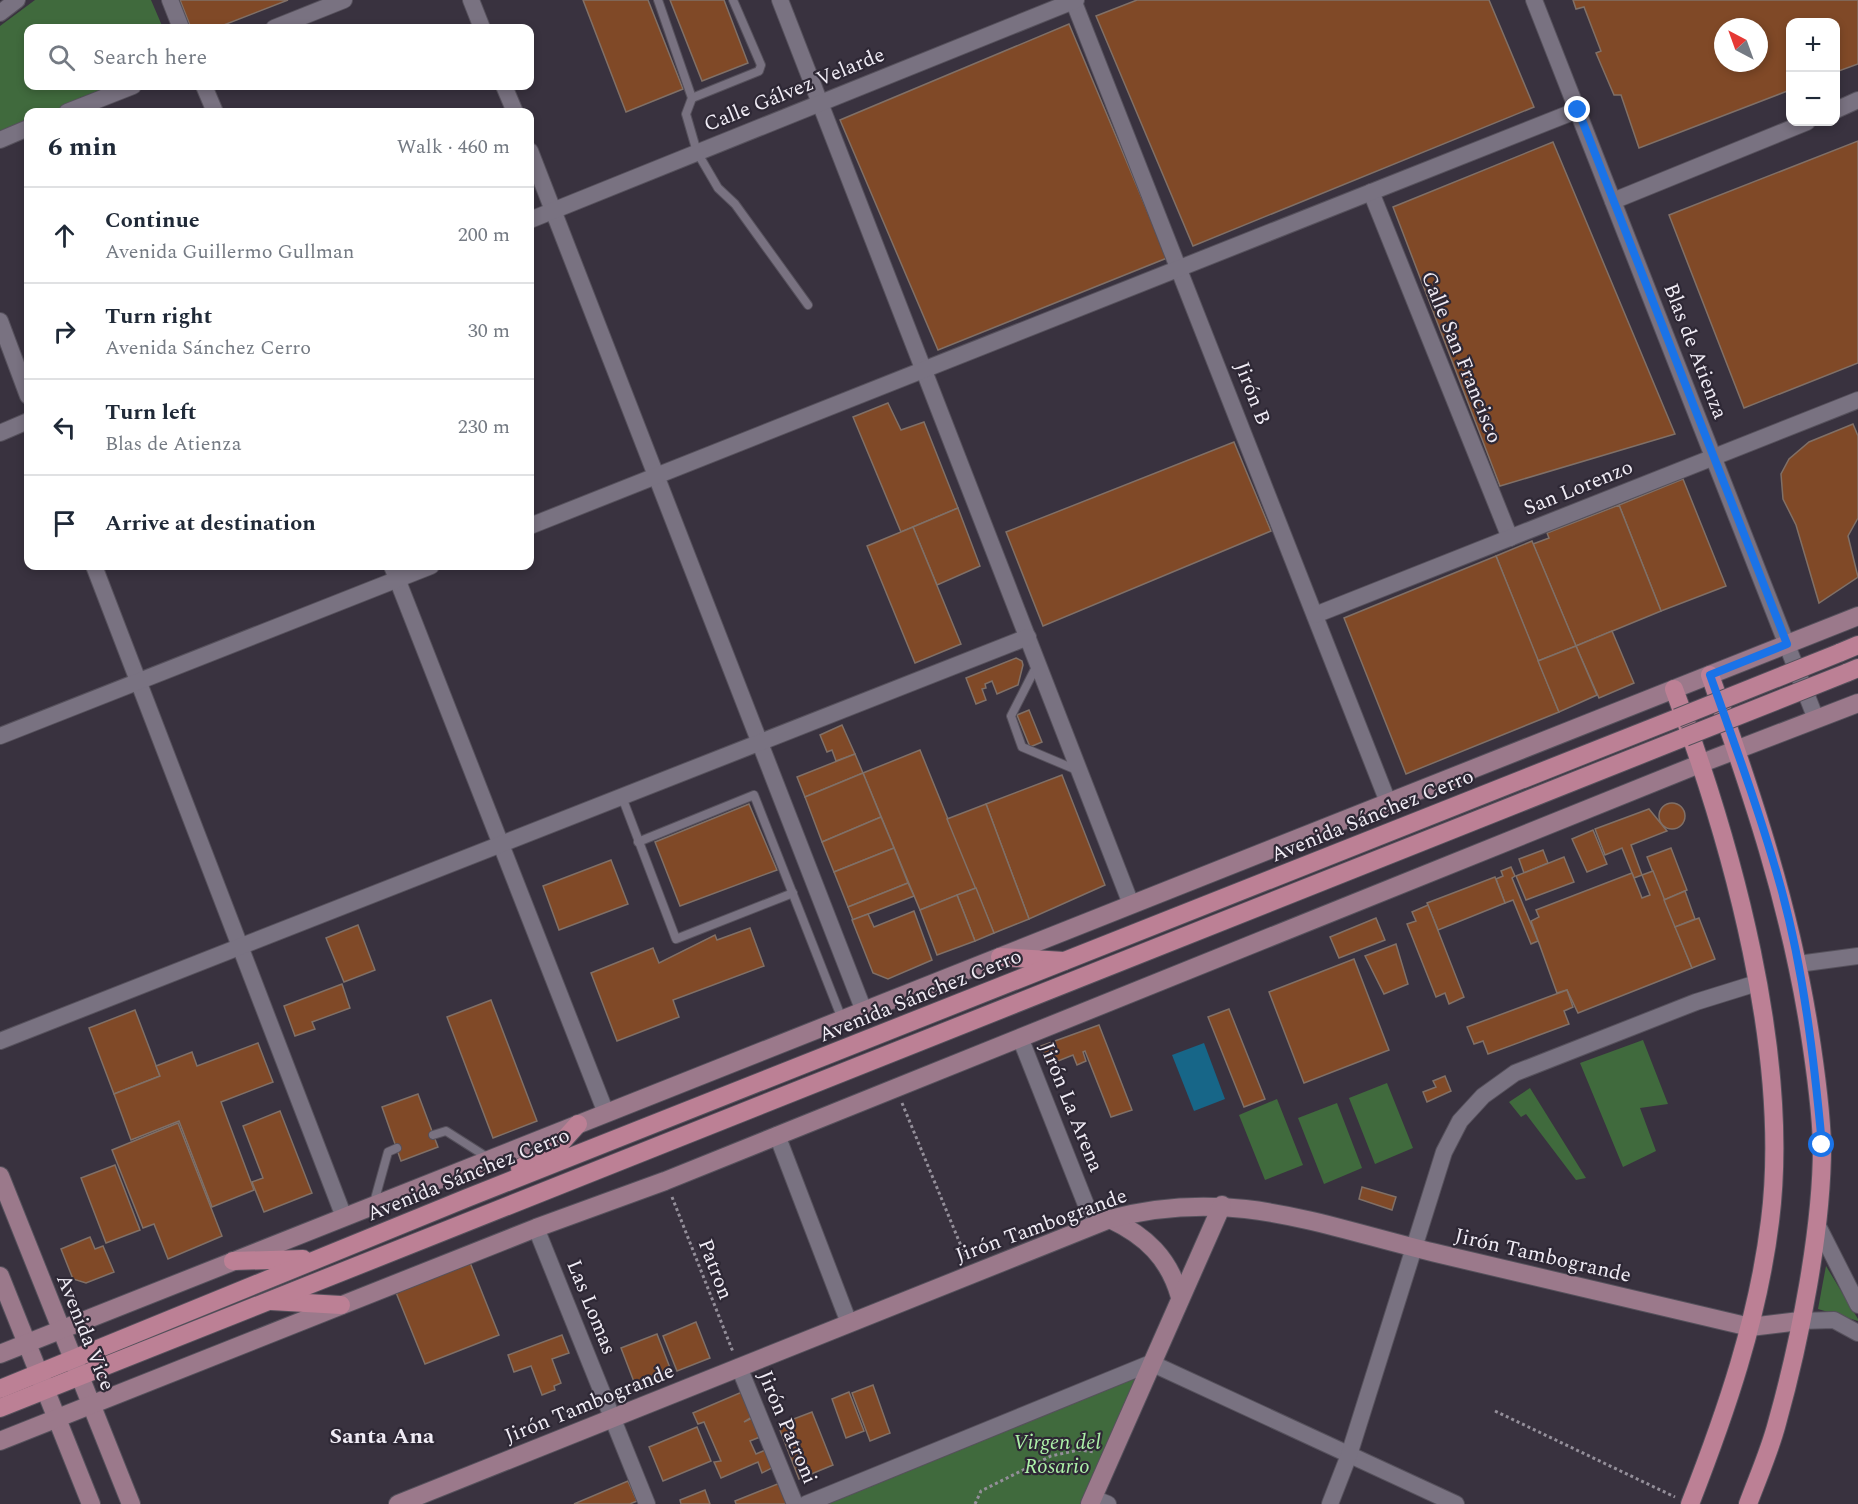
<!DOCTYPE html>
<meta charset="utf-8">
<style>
body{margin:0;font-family:Spectral,serif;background:#f2f2f3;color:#1f2937}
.controls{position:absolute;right:18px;top:18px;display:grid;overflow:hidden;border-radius:12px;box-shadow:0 3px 9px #0003}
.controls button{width:54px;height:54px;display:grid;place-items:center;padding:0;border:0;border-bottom:2px solid #e0e1e3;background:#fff;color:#1f2937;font:30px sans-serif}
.compass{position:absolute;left:1714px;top:18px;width:54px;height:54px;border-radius:50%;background:#fff;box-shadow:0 3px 9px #0003;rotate:319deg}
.stop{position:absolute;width:18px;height:18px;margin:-14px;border:4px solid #1a73e8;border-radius:50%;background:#fff}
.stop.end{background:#1a73e8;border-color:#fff;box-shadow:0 2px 6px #0008}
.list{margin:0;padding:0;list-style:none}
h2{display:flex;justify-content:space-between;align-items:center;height:78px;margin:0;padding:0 24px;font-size:26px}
h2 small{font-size:20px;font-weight:400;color:#747a83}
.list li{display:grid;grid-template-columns:39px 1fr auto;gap:18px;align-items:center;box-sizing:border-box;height:96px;padding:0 24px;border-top:2px solid #e0e1e3}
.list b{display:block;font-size:22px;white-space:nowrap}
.list p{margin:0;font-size:20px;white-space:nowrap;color:#747a83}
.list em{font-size:20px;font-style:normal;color:#747a83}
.icon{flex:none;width:33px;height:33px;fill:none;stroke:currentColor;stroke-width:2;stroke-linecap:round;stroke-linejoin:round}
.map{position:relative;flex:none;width:1858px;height:1504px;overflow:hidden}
.search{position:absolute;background:#fff;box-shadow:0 3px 9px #0003;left:24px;top:24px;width:510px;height:66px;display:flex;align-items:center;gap:15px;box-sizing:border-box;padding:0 21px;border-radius:12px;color:#747a83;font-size:22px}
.panel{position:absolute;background:#fff;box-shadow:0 3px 9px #0003;left:24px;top:108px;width:510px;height:462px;border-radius:12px}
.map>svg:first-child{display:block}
.green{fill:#406a3d}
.water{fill:#176688}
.building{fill:#804927;stroke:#807067;stroke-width:1.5;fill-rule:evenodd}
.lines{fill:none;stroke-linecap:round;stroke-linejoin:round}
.lane-casing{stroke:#56515c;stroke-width:10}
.street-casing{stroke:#56515c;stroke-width:18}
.secondary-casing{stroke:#56515c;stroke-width:20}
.primary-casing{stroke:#56515c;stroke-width:20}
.path{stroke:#948f9a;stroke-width:3;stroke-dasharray:3 3;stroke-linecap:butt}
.lane{stroke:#797281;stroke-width:8}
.street{stroke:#797281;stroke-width:16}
.secondary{stroke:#9b798b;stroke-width:18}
.primary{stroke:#bc8095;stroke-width:18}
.primary-bridge-casing{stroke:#56515c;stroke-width:20;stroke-linecap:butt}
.primary-bridge{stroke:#bc8095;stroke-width:18}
.route{stroke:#1a73e8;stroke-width:8}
.labels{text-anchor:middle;stroke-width:4.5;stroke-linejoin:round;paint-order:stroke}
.street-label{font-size:21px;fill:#f0ecf5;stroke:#2e2835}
.park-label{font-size:21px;font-style:italic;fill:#aef2a9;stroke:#2e2835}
.neighbourhood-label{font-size:22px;font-weight:bold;fill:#f0ecf5;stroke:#2e2835}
</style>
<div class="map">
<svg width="1858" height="1504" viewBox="0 0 1858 1504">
<rect width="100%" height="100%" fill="#39323f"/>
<!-- green -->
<g class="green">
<path d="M35 0H151L163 28H28V86H122L55 112H28V123L0 135V26Z"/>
<path d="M1643 1040 1668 1104 1640 1108 1656 1151 1623 1167 1580 1063Z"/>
<path d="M1387 1083 1413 1148 1375 1164 1349 1098Z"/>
<path d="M1530 1088 1586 1178 1576 1180 1526 1114 1521 1117 1509 1102Z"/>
<path d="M1277 1099 1303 1165 1265 1180 1239 1115Z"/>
<path d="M1337 1103 1362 1168 1324 1184 1298 1118Z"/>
<path d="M1826 1266 1858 1319V1321L1818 1309Z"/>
<path d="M1151 1363 1090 1504H806Z"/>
</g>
<!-- water -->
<path class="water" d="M1204 1043 1225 1099 1194 1111 1172 1055Z"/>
<!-- building -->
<g class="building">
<path d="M180 0H288L216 28H191Z"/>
<path d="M583 0H648L683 89 626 112Z"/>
<path d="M670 0H724L748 63 702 81Z"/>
<path d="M1137 0H1489L1534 107 1193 246 1096 16Z"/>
<path d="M1573 0H1858V64L1836 72V22H1790V90L1639 148 1621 95H1614L1596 53 1601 51 1584 7 1576 9ZM1723 27H1759V63H1723Z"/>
<path d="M1069 24 1167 258 938 350 840 120Z"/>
<path d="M1858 141V363L1744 408 1669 215Z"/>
<path d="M1553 142 1675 434 1500 486 1393 207Z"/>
<path d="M888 403 901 430 924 422 958 508 901 532 853 417Z"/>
<path d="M1853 424 1858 436V518L1848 536 1858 577 1819 603 1796 525 1783 499 1781 474 1789 459 1809 442Z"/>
<path d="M1234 442 1271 531 1043 626 1006 532Z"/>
<path d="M1683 479 1726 586 1661 611 1619 505Z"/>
<path d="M1619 505 1661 611 1576 646 1533 544 1549 538 1547 533Z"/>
<path d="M958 508 980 566 937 585 913 527Z"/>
<path d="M913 527 961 644 915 663 867 546Z"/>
<path d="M1532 541 1576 646 1538 661 1496 556Z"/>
<path d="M1496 556 1559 712 1406 774 1344 618Z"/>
<path d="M1612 631 1634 683 1599 698 1576 646Z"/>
<path d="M1576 646 1597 695 1559 712 1538 661Z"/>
<path d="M1016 658 1022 661 1023 665 1018 685 997 694 992 681 985 684 986 688 982 689 986 700 976 704 966 678Z"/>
<path d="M1029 710 1042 742 1030 747 1017 715Z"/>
<path d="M842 725 855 754 836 761 832 750 827 752 820 735Z"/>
<path d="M920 750 976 888 920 910 863 773Z"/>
<path d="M855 754 863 773 805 797 797 777Z"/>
<path d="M863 773 881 817 822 842 805 797Z"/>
<path d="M1062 775 1105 885 1029 919 986 804Z"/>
<circle cx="1672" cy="816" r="13"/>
<path d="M749 804 777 870 680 906 655 842Z"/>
<path d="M986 804 1029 919 994 933 947 819Z"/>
<path d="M1649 809 1667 831 1631 845 1642 875 1634 878 1622 848 1605 855 1595 829Z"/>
<path d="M881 817 894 848 834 872 822 842Z"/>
<path d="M1593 830 1607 864 1587 872 1572 839Z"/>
<path d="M894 848 908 883 848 907 834 872Z"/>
<path d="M1671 848 1687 890 1664 900 1647 857Z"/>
<path d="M1543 850 1548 863 1524 873 1519 859Z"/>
<path d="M1564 857 1574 882 1526 900 1516 876Z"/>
<path d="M611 860 628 904 559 930 543 886Z"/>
<path d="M1511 867 1515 876 1512 878 1538 941 1531 944 1513 900 1505 903 1496 879 1503 876 1501 871Z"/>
<path d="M1653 871 1692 968 1578 1013 1567 990 1557 993 1531 921 1539 917 1536 910 1632 873 1642 898 1650 895 1642 875Z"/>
<path d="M1495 877 1505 903 1438 930 1427 903Z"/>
<path d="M908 883 914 896 853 920 848 907Z"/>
<path d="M976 888 994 933 975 941 957 895Z"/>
<path d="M1685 891 1695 919 1675 927 1664 900Z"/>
<path d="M957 895 975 941 937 955 920 910Z"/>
<path d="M1428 905 1464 997 1449 1004 1445 993 1436 997 1407 924 1416 921 1412 912Z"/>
<path d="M914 911 932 960 888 979 873 973 852 920 868 914 874 927Z"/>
<path d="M1376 918 1385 940 1339 958 1330 937Z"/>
<path d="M1699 918 1715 959 1692 968 1675 927Z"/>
<path d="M358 925 375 970 344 982 326 938Z"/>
<path d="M750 928 764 966 673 1000 679 1017 617 1041 591 973 653 948 659 963 715 935 717 940Z"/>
<path d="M1396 944 1408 984 1384 994 1365 956Z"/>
<path d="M1354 959 1389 1050 1304 1083 1269 992Z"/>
<path d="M342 984 350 1008 312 1022 315 1029 295 1036 284 1006Z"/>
<path d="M1567 990 1573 1007 1564 1011 1569 1024 1488 1054 1483 1041 1474 1044 1467 1027Z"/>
<path d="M491 1000 537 1121 493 1138 447 1017Z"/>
<path d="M1229 1009 1265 1099 1244 1107 1208 1017Z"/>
<path d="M135 1010 160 1076 114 1094 89 1028Z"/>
<path d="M1099 1025 1132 1110 1111 1117 1085 1051 1083 1052 1086 1061 1077 1065 1073 1055 1048 1065 1041 1046Z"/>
<path d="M258 1043 273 1082 221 1102 254 1190 212 1207 179 1121 131 1140 114 1094 160 1076 156 1066 192 1052 197 1066Z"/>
<path d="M1445 1076 1451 1091 1427 1102 1423 1092 1436 1087 1433 1081Z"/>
<path d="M418 1094 438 1147 401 1161 382 1107Z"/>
<path d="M280 1111 312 1193 264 1212 252 1182 263 1178 243 1126Z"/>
<path d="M178 1123 222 1236 168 1259 154 1224 143 1228 112 1150Z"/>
<path d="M115 1165 140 1230 106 1243 81 1178Z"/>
<path d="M1362 1187 1396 1197 1392 1210 1359 1199Z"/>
<path d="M90 1237 95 1249 103 1246 114 1272 86 1283 73 1279 61 1249Z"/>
<path d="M469 1260 499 1335 425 1364 395 1290Z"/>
<path d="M696 1322 710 1358 677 1371 663 1336Z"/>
<path d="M657 1334 672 1373 636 1387 621 1348Z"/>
<path d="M562 1335 569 1353 552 1359 561 1383 554 1386 555 1390 542 1395 531 1366 514 1372 508 1355Z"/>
<path d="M873 1385 890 1433 870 1441 852 1393Z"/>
<path d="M742 1392 752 1417 744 1422 752 1418 760 1437 750 1441 756 1454 768 1449 776 1466 762 1473 758 1462 721 1478 714 1462 721 1461 704 1422 698 1424 693 1413Z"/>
<path d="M849 1392 864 1431 846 1438 832 1399Z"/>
<path d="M812 1412 833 1465 799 1479 778 1425Z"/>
<path d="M697 1427 711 1461 663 1481 649 1447Z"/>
<path d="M628 1481 637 1501 630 1504H574Z"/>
<path d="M780 1483 789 1504H736L735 1501Z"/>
<path d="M705 1490 710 1504H681L680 1500Z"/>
</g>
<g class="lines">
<!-- lane casing -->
<g class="lane-casing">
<g id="lane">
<path d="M658 0 692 98 686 114 697 152 718 188 735 204 808 305"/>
<path d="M692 98 759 71 761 65 733 0"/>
<path d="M1037 665 1011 716 1022 747 1079 771"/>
<path d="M622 797 676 939 793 893"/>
<path d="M638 842 754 795 842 1019"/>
<path d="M433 1135 446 1131 490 1159"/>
<path d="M373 1206 388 1152 397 1148"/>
</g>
</g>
<!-- street casing -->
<g class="street-casing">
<g id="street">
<path d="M170 0 181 28"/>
<path d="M471 0 482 28"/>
<path d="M780 0 1131 904"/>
<path d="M1073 0 1388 802"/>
<path d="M1534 0 1816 719"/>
<path d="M0 13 17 0"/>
<path d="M274 28 344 0"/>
<path d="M204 86 215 112"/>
<path d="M504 86 515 112"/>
<path d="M1836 110 1858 100"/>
<path d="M67 112 133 86"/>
<path d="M0 140 28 128"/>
<path d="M530 151 864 1011"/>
<path d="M1371 192 1510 538"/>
<path d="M1613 201 1807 122"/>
<path d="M530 220 1076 0"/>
<path d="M0 321 28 396"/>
<path d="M0 433 28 421"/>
<path d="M530 526 1578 110"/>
<path d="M94 566 344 1217"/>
<path d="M392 566 606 1113"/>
<path d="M1315 615 1858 400"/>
<path d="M0 736 431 566"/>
<path d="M1798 964 1858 956"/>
<path d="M1021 1040 1094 1225"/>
<path d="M0 1041 1028 637"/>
<path d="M777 1135 849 1323"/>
<path d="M1817 1224 1858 1305"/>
<path d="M536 1228 647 1504"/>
<path d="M1800 1321 1834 1320 1858 1333"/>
<path d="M739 1367 795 1504"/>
<path d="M1093 1498 1108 1504"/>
<path d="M806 1504 1151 1363 1456 1504"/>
<path d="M1330 1504 1349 1455 1444 1152 1460 1121 1483 1096 1515 1073 1696 1002 1757 983"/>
</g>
</g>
<!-- secondary casing -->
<g class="secondary-casing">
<g id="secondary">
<path d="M0 1176 131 1504"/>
<path d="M1110 1219C1146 1236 1169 1258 1180 1297"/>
<path d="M0 1276 91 1504"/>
<path d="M0 1354 1858 616"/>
<path d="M0 1441 536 1228 665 1181 1702 763 1858 703"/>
<path d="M398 1504 1110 1219C1233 1186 1321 1226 1440 1254 1543 1278 1647 1303 1750 1327L1800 1321"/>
<path d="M1090 1504 1222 1205"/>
</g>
</g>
<!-- primary casing -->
<g class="primary-casing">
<g id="primary">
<path d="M1839 653 1858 645"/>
<path d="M1846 673 1858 668"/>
<path d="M1710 675C1752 794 1789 903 1809 1028 1815 1066 1821 1107 1822 1146 1822 1230 1800 1341 1777 1423 1770 1450 1758 1477 1748 1504"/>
<path d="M1674 689C1732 844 1791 1055 1770 1221 1758 1319 1726 1412 1690 1504"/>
<path d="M1000 957 1064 961"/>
<path d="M520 1168 560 1144 578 1124"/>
<path d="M233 1261 303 1259"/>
<path d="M271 1301 341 1305"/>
<path d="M0 1389 467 1198 1677 718"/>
<path d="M0 1408 1685 737"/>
</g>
</g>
<!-- path -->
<g class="path">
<path d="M902 1103 966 1258"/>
<path d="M672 1197 733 1352"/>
<path d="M1495 1411 1675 1497"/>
<path d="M975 1504 981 1491 1051 1456 1079 1450 1095 1452"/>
</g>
<!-- lane -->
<use href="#lane" class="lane"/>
<!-- street -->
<use href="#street" class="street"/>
<!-- secondary -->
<use href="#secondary" class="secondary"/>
<!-- primary -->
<use href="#primary" class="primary"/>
<!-- primary-bridge casing -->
<g class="primary-bridge-casing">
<g id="primary-bridge">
<path d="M1677 718 1839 653"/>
<path d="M1685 737 1846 673"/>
</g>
</g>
<!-- primary-bridge -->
<use href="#primary-bridge" class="primary-bridge"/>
</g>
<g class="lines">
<!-- route -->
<path class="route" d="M1578 110 1787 644 1710 675C1735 745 1761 816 1781 888 1804 972 1814 1059 1822 1145"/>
</g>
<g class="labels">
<!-- street labels -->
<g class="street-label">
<text transform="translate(794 89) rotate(-22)" y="7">Calle Gálvez Velarde</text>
<text transform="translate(1696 351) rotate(69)" y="7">Blas de Atienza</text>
<text transform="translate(1462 357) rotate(68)" y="7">Calle San Francisco</text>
<text transform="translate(1253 393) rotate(69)" y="7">Jirón B</text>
<text transform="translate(1578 487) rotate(-22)" y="7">San Lorenzo</text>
<text transform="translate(1372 815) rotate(-22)" y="7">Avenida Sánchez Cerro</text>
<text transform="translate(920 995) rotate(-22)" y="7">Avenida Sánchez Cerro</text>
<text transform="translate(1072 1107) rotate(68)" y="7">Jirón La Arena</text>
<text transform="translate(468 1174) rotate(-22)" y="7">Avenida Sánchez Cerro</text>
<text transform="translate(1041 1225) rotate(-20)" y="7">Jirón Tambogrande</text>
<text transform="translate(1543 1255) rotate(13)" y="7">Jirón Tambogrande</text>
<text transform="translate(716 1269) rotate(69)" y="7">Patron</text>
<text transform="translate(592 1307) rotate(68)" y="7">Las Lomas</text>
<text transform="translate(86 1332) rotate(68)" y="7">Avenida Vice</text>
<text transform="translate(589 1403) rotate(-22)" y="7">Jirón Tambogrande</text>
<text transform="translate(788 1427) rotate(67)" y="7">Jirón Patroni</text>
</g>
<!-- park labels -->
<g class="park-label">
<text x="1057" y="1449">Virgen del<tspan x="1057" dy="24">Rosario</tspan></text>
</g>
<!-- neighbourhood labels -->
<g class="neighbourhood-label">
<text x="382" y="1443">Santa Ana</text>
</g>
</g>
</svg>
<div class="controls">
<button>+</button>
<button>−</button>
</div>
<svg class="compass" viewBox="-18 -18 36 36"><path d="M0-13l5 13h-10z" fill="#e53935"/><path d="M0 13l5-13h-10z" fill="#747a83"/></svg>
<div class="stop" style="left:1822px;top:1145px"></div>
<div class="stop end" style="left:1578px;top:110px"></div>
<div class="search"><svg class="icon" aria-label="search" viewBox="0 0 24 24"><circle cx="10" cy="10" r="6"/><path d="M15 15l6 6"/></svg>Search here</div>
<section class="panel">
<h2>6 min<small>Walk · 460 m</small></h2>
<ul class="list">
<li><svg class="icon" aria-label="ahead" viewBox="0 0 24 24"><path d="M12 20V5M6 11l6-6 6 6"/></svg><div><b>Continue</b><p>Avenida Guillermo Gullman</p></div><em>200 m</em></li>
<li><svg class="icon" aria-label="right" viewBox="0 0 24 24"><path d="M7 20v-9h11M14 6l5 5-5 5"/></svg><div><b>Turn right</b><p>Avenida Sánchez Cerro</p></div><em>30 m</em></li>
<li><svg class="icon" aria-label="left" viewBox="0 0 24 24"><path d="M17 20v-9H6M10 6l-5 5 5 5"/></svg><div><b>Turn left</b><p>Blas de Atienza</p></div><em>230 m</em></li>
<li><svg class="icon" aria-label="arrive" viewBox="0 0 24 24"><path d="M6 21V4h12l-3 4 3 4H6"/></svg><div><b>Arrive at destination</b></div></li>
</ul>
</section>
</div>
